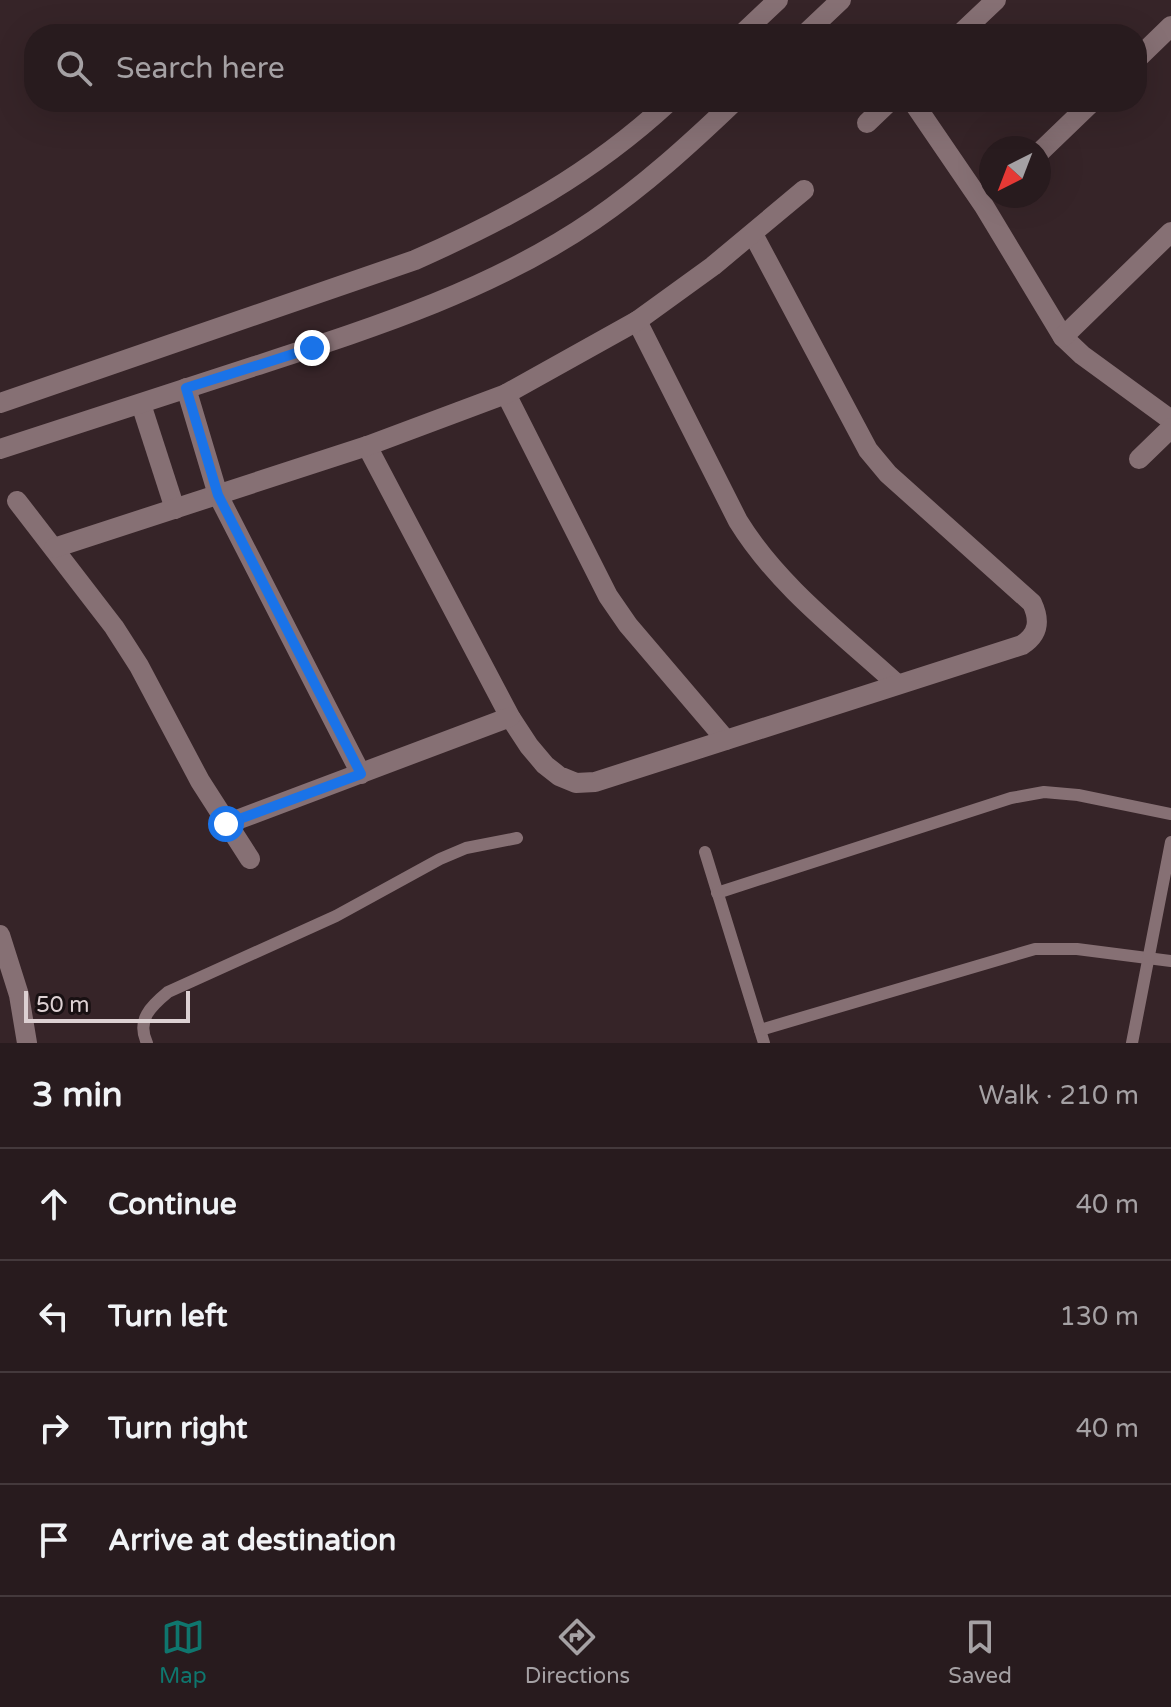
<!DOCTYPE html>
<meta charset="utf-8">
<style>
body{margin:0;font-family:"Varela Round",sans-serif;background:#302427;color:#f1f3f6}
.compass{position:absolute;left:979px;top:136px;width:72px;height:72px;border-radius:50%;background:#281b1e;box-shadow:0 8px 32px #0002;rotate:222deg}
.scale{position:absolute;left:24px;bottom:20px;width:166px;box-sizing:border-box;padding-left:8px;border:4px solid #dcd0d2;border-top:0;font-size:22px;line-height:28px;white-space:nowrap;color:#dcd0d2;-webkit-text-stroke:6px #181012;paint-order:stroke}
.stop{position:absolute;width:24px;height:24px;margin:-18px;border:6px solid #1a73e8;border-radius:50%;background:#fff}
.stop.end{background:#1a73e8;border-color:#fff;box-shadow:0 2px 8px #0008}
.list{margin:0;padding:0;list-style:none}
h2{display:flex;justify-content:space-between;align-items:center;height:104px;margin:0;padding:0 32px;font-size:34px}
h2 small{font-size:26px;font-weight:400;color:#a5a1a4}
.list li{display:grid;grid-template-columns:52px 1fr auto;gap:24px;align-items:center;box-sizing:border-box;height:112px;padding:0 32px;border-top:2px solid #44393c}
.list b{display:block;font-size:30px;white-space:nowrap}
.list em{font-size:26px;font-style:normal;color:#a5a1a4}
.icon{flex:none;width:44px;height:44px;fill:none;stroke:currentColor;stroke-width:2;stroke-linecap:round;stroke-linejoin:round}
.map{position:relative;flex:none;width:1171px;height:1043px;overflow:hidden}
.search{position:absolute;background:#281b1e;box-shadow:0 8px 32px #0002;left:24px;right:24px;top:24px;height:88px;display:flex;align-items:center;gap:20px;box-sizing:border-box;padding:0 28px;border-radius:32px;color:#a5a1a4;font-size:30px}
.sheet{height:552px;background:#281b1e}
nav{display:flex;justify-content:space-around;align-items:center;box-sizing:border-box;height:112px;border-top:2px solid #44393c;background:#281b1e;font-size:22px;color:#a5a1a4}
nav a{display:grid;justify-items:center;gap:4px}
nav .on{color:#0f766e}
.map>svg:first-child{display:block}
.lines{fill:none;stroke-linecap:round;stroke-linejoin:round}
.lane{stroke:#867074;stroke-width:12}
.street{stroke:#867074;stroke-width:20}
.route{stroke:#1a73e8;stroke-width:10}
</style>
<div class="map">
<svg width="1171" height="1043" viewBox="0 0 1171 1043">
<rect width="100%" height="100%" fill="#362428"/>
<g class="lines">
<!-- lane -->
<g class="lane">
<path d="M705 852 764 1043"/>
<path d="M717 893 1011 798 1044 792 1078 795 1171 814"/>
<path d="M760 1030 1035 949H1077L1171 961"/>
<path d="M147 1043C136 1020 151 1006 168 992L336 916 440 859 466 848 517 838"/>
<path d="M1132 1043 1171 842"/>
</g>
<!-- street -->
<g class="street">
<path d="M742 34 778 0"/>
<path d="M805 34 841 0"/>
<path d="M960 34 996 0"/>
<path d="M1137 59 1171 26"/>
<path d="M913 102 984 206 1063 337 1082 355 1171 420"/>
<path d="M867 123 889 102"/>
<path d="M1039 153 1092 102"/>
<path d="M637 321 738 521C778 586 841 633 897 684"/>
<path d="M1063 337 1171 232"/>
<path d="M186 388 218 495 361 774"/>
<path d="M506 394 608 596 628 625 726 740"/>
<path d="M0 403 415 260C510 218 591 174 669 102"/>
<path d="M141 404 175 509"/>
<path d="M367 446 510 717 529 746 545 765 559 776 576 783 595 782 1022 645C1039 634 1040 620 1032 603L888 474 868 450 753 234"/>
<path d="M0 449C85 422 170 394 255 366 372 328 492 290 594 220 645 185 690 144 734 102"/>
<path d="M1139 459 1171 428"/>
<path d="M17 501 114 627 139 666 200 781 250 859"/>
<path d="M54 548 367 446 506 394 637 321 713 266 804 190"/>
<path d="M226 824 510 717"/>
<path d="M0 935 19 995 27 1043"/>
</g>
</g>
<g class="lines">
<!-- route -->
<path class="route" d="M226 824 361 774 218 495 186 388 312 348"/>
</g>
</svg>
<svg class="compass" viewBox="-18 -18 36 36"><path d="M0-13l5 13h-10z" fill="#e53935"/><path d="M0 13l5-13h-10z" fill="#a5a1a4"/></svg>
<div class="scale">50 m</div>
<div class="stop" style="left:226px;top:824px"></div>
<div class="stop end" style="left:312px;top:348px"></div>
<div class="search"><svg class="icon" aria-label="search" viewBox="0 0 24 24"><circle cx="10" cy="10" r="6"/><path d="M15 15l6 6"/></svg>Search here</div>
</div>
<section class="sheet">
<h2>3 min<small>Walk · 210 m</small></h2>
<ul class="list">
<li><svg class="icon" aria-label="ahead" viewBox="0 0 24 24"><path d="M12 20V5M6 11l6-6 6 6"/></svg><div><b>Continue</b></div><em>40 m</em></li>
<li><svg class="icon" aria-label="left" viewBox="0 0 24 24"><path d="M17 20v-9H6M10 6l-5 5 5 5"/></svg><div><b>Turn left</b></div><em>130 m</em></li>
<li><svg class="icon" aria-label="right" viewBox="0 0 24 24"><path d="M7 20v-9h11M14 6l5 5-5 5"/></svg><div><b>Turn right</b></div><em>40 m</em></li>
<li><svg class="icon" aria-label="arrive" viewBox="0 0 24 24"><path d="M6 21V4h12l-3 4 3 4H6"/></svg><div><b>Arrive at destination</b></div></li>
</ul>
</section>
<nav>
<a class="on"><svg class="icon" aria-label="map" viewBox="0 0 24 24"><path d="M3 6l6-2 6 2 6-2v14l-6 2-6-2-6 2zM9 4v14M15 6v14"/></svg>Map</a>
<a><svg class="icon" aria-label="directions" viewBox="0 0 24 24"><path d="M12 3l9 9-9 9-9-9zM9 14v-3h6M13 9l2 2-2 2"/></svg>Directions</a>
<a><svg class="icon" aria-label="saved" viewBox="0 0 24 24"><path d="M7 4h10v16l-5-4-5 4z"/></svg>Saved</a>
</nav>
